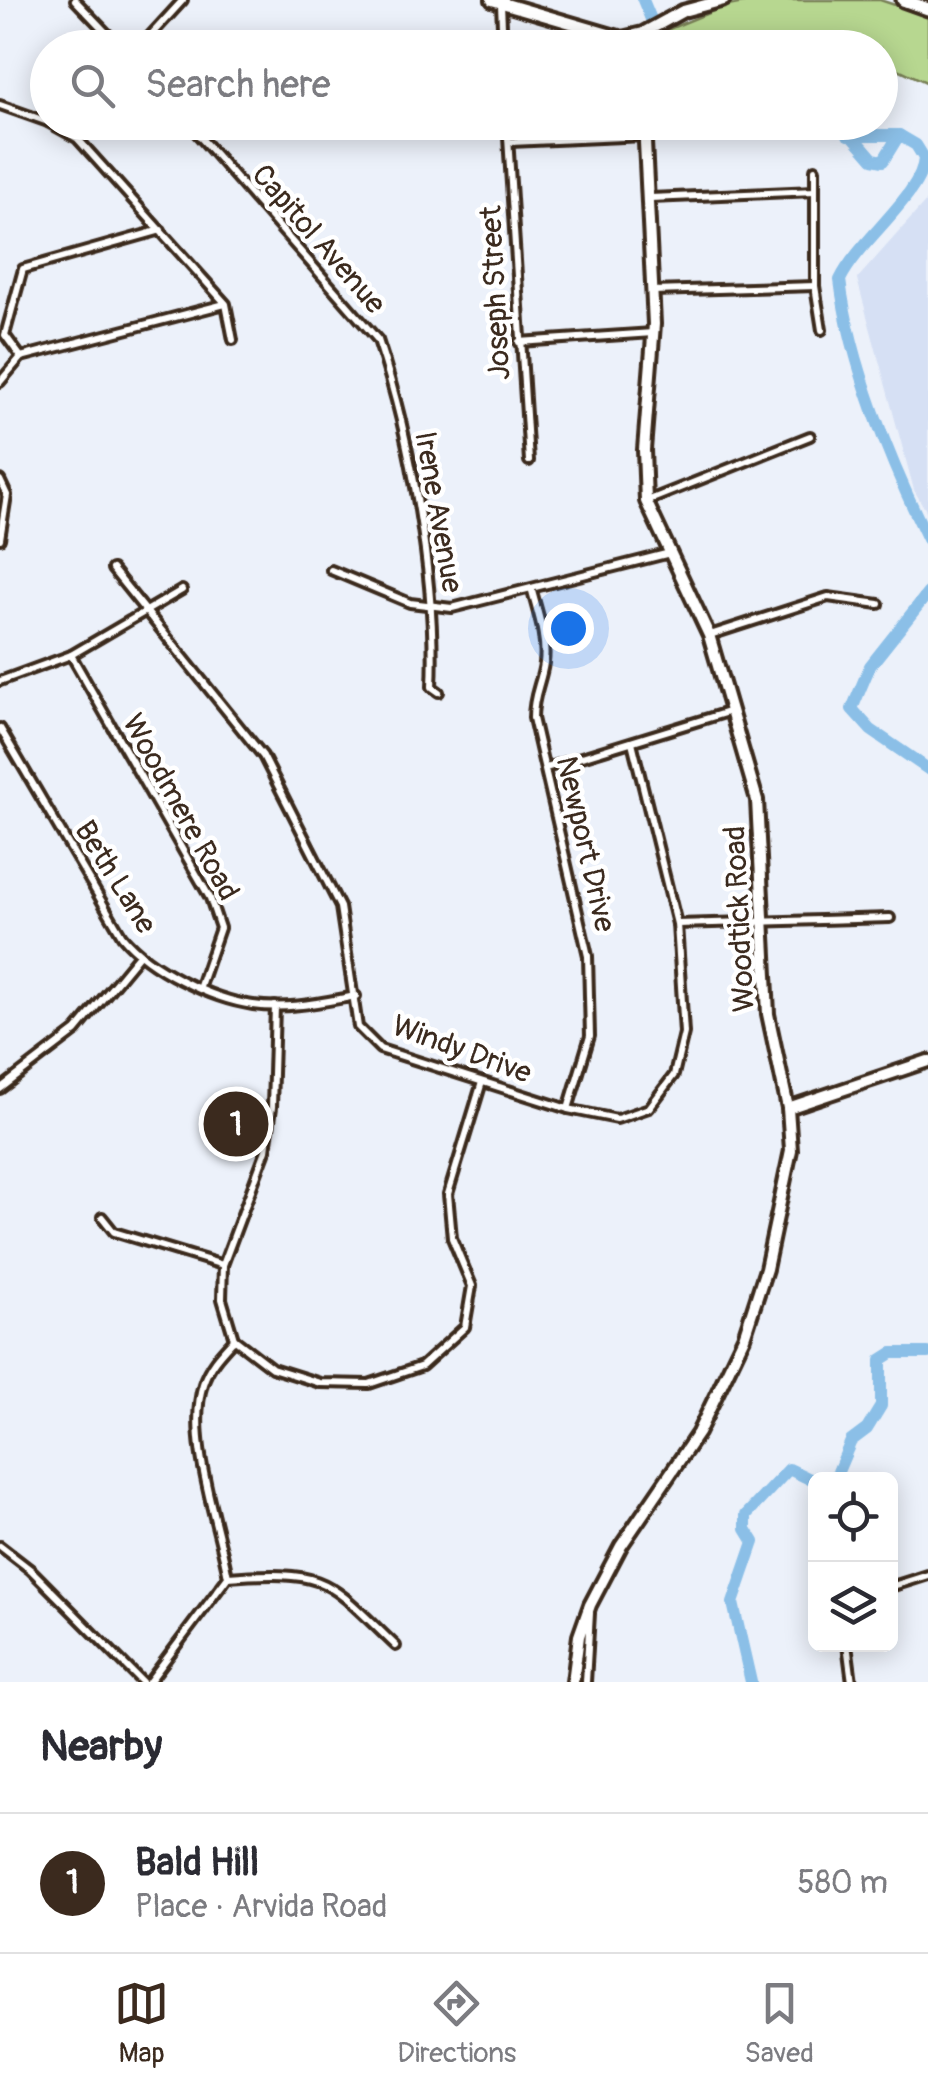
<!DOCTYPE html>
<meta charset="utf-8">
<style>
body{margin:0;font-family:Pangolin,sans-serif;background:#f7f7f7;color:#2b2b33}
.controls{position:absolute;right:30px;bottom:30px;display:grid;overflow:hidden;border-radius:15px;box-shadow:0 5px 25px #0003}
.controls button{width:90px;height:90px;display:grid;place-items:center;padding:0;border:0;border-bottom:2px solid #e1e1e2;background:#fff;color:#2b2b33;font:50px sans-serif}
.you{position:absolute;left:568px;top:628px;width:35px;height:35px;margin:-25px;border:8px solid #fff;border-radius:50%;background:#1a73e8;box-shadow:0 0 0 15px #1a73e833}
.badge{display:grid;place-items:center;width:65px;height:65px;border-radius:50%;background:#3b2a1e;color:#fff;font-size:32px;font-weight:700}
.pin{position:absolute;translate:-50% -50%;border:5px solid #fff;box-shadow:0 2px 10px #0006}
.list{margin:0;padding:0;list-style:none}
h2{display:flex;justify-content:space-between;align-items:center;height:130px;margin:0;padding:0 40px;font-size:42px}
h2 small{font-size:32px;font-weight:400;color:#7c7c81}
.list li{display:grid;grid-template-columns:65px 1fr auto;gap:30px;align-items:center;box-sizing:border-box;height:140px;padding:0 40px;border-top:2px solid #e1e1e2}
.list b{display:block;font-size:38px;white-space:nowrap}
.list p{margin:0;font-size:32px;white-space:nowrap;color:#7c7c81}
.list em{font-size:32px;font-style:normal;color:#7c7c81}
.icon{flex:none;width:55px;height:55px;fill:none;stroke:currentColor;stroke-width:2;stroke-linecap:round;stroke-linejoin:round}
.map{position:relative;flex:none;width:928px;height:1682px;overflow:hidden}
.search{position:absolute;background:#fff;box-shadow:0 5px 25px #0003;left:30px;right:30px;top:30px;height:110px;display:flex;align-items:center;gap:25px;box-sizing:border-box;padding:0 35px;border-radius:55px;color:#7c7c81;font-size:38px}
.sheet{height:270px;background:#fff}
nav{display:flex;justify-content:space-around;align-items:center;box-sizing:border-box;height:140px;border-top:2px solid #e1e1e2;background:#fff;font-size:28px;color:#7c7c81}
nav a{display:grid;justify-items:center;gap:5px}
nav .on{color:#3b2a1e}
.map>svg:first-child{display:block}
.built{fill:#d6e0f4}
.green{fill:#b7d790;stroke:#798057;stroke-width:2.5}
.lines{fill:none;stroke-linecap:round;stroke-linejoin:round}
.river{stroke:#8bbfe7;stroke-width:12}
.street-casing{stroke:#3b2a1e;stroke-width:14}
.secondary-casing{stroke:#3b2a1e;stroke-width:18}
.primary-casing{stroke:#3b2a1e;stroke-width:19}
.street{stroke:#fff;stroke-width:6}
.secondary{stroke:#fff;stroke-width:10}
.primary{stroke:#fff;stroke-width:11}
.labels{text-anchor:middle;stroke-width:9;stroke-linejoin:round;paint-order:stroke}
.street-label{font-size:30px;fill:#3b2a1e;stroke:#fff}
</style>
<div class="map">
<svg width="928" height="1682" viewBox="0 0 928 1682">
<rect width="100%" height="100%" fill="#ecf1fa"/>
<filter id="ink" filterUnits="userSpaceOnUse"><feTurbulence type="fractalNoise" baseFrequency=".01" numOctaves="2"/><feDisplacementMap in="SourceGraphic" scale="20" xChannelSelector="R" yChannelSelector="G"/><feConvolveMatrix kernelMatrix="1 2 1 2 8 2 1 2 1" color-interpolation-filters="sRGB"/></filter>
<g filter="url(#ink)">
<!-- built -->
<path class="built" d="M928 199V514L914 490 857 279Z"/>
<!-- green -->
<path class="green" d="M759 0H880L928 16V83L881 61 880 48 677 47 664 31 723 7Z"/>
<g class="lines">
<!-- river -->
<g class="river">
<path d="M643 0 663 48"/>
<path d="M841 122 873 159 883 161 899 135 916 145 924 158C923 194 859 240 840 280 850 363 891 464 928 539"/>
<path d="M848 135H899"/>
<path d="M928 593 870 666 852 709 871 730 928 769"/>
<path d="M828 1480 837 1474 851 1441 867 1429 881 1406V1360L892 1353H928"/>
<path d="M751 1682 733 1603 754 1542 746 1529V1515L789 1469 816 1482"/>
</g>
<!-- street casing -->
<g class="street-casing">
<g id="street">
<path d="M75 0 121 48"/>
<path d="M501 4 503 48"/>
<path d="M139 48 183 0"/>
<path d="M0 105 48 122"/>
<path d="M48 122 77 138 226 304 233 340"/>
<path d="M187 122 378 340C411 439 437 583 432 687L439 692"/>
<path d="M507 122 529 461"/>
<path d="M510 142 645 136"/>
<path d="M815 169V286L822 330"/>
<path d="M650 198 815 191"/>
<path d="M653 291 815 286"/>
<path d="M519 342 653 333"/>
<path d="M21 357 5 335 23 269 161 230"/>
<path d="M0 382 21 357 225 304"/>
<path d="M0 480 7 495 0 539"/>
<path d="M647 501 810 436"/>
<path d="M112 569 263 756 340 907 358 1027 380 1049 568 1109 617 1119 649 1108 674 1075 684 1033 677 924 632 742"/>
<path d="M331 570 410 603 452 608 670 553"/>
<path d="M532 591C538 614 547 639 544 663 541 684 533 695 533 718L588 956 590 1036 568 1109"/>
<path d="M710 635 828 597 879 604"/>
<path d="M71 655 210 898 220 928 200 986"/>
<path d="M0 681 71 655 182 590"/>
<path d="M0 728 122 936C149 969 211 999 253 1005 288 1010 322 1002 356 996"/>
<path d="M546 768 731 711"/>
<path d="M677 924 890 918"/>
<path d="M275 1006 272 1107 266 1150 223 1265 222 1299 234 1339 272 1368 320 1383 369 1384 422 1366 465 1327 472 1286 452 1238 448 1194 482 1082"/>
<path d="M0 1089 76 1031 138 956"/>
<path d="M102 1217 114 1232 223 1265"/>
<path d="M0 1546 31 1570 142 1682"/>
<path d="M228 1577C328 1570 326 1579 396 1646"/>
<path d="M890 1587 928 1575"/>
<path d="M847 1644 852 1682"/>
<path d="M149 1682 228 1577C218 1522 186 1438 203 1384 209 1365 221 1353 234 1339"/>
<path d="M586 1682 590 1613"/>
</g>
</g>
<!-- secondary casing -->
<g class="secondary-casing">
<g id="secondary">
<path d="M492 0 622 38 643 33 683 11 724 0"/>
<path d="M788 1108 928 1061"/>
<path d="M573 1682 579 1636 590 1605 621 1546 698 1433 744 1337 766 1269 791 1150 788 1108 768 1014 757 800 709 635 646 501 644 450 654 324 644 122"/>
</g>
</g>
<!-- primary casing -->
<g class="primary-casing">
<path id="primary" d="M903 0 928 9"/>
</g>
<!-- street -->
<use href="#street" class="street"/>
<!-- secondary -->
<use href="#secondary" class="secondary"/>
<!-- primary -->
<use href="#primary" class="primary"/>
</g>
</g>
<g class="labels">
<!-- street labels -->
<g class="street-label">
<text transform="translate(319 239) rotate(49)" y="10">Capitol Avenue</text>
<text transform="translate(495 293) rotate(-93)" y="10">Joseph Street</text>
<text transform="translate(439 512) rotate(80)" y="10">Irene Avenue</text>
<text transform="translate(181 807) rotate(61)" y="10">Woodmere Road</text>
<text transform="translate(586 844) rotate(77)" y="10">Newport Drive</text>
<text transform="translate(116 877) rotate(58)" y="10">Beth Lane</text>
<text transform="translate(739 919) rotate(-93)" y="10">Woodtick Road</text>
<text transform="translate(462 1049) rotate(20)" y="10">Windy Drive</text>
</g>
</g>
</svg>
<div class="controls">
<button><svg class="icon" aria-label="locate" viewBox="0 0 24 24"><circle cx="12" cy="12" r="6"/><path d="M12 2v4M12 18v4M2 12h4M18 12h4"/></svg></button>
<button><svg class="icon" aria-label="layers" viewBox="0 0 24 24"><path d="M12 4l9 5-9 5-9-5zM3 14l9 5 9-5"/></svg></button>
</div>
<div class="you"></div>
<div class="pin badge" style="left:236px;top:1124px">1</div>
<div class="search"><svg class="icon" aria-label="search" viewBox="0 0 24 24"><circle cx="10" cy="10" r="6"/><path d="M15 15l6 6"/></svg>Search here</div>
</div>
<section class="sheet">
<h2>Nearby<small></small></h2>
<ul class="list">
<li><span class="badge">1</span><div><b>Bald Hill</b><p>Place · Arvida Road</p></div><em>580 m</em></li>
</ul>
</section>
<nav>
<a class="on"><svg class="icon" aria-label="map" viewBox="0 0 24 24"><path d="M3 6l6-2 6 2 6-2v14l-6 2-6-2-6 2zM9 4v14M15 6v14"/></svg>Map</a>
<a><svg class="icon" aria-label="directions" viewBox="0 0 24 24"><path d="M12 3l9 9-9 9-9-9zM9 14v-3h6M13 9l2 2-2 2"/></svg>Directions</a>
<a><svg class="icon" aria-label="saved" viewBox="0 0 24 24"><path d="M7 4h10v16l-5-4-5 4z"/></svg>Saved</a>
</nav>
